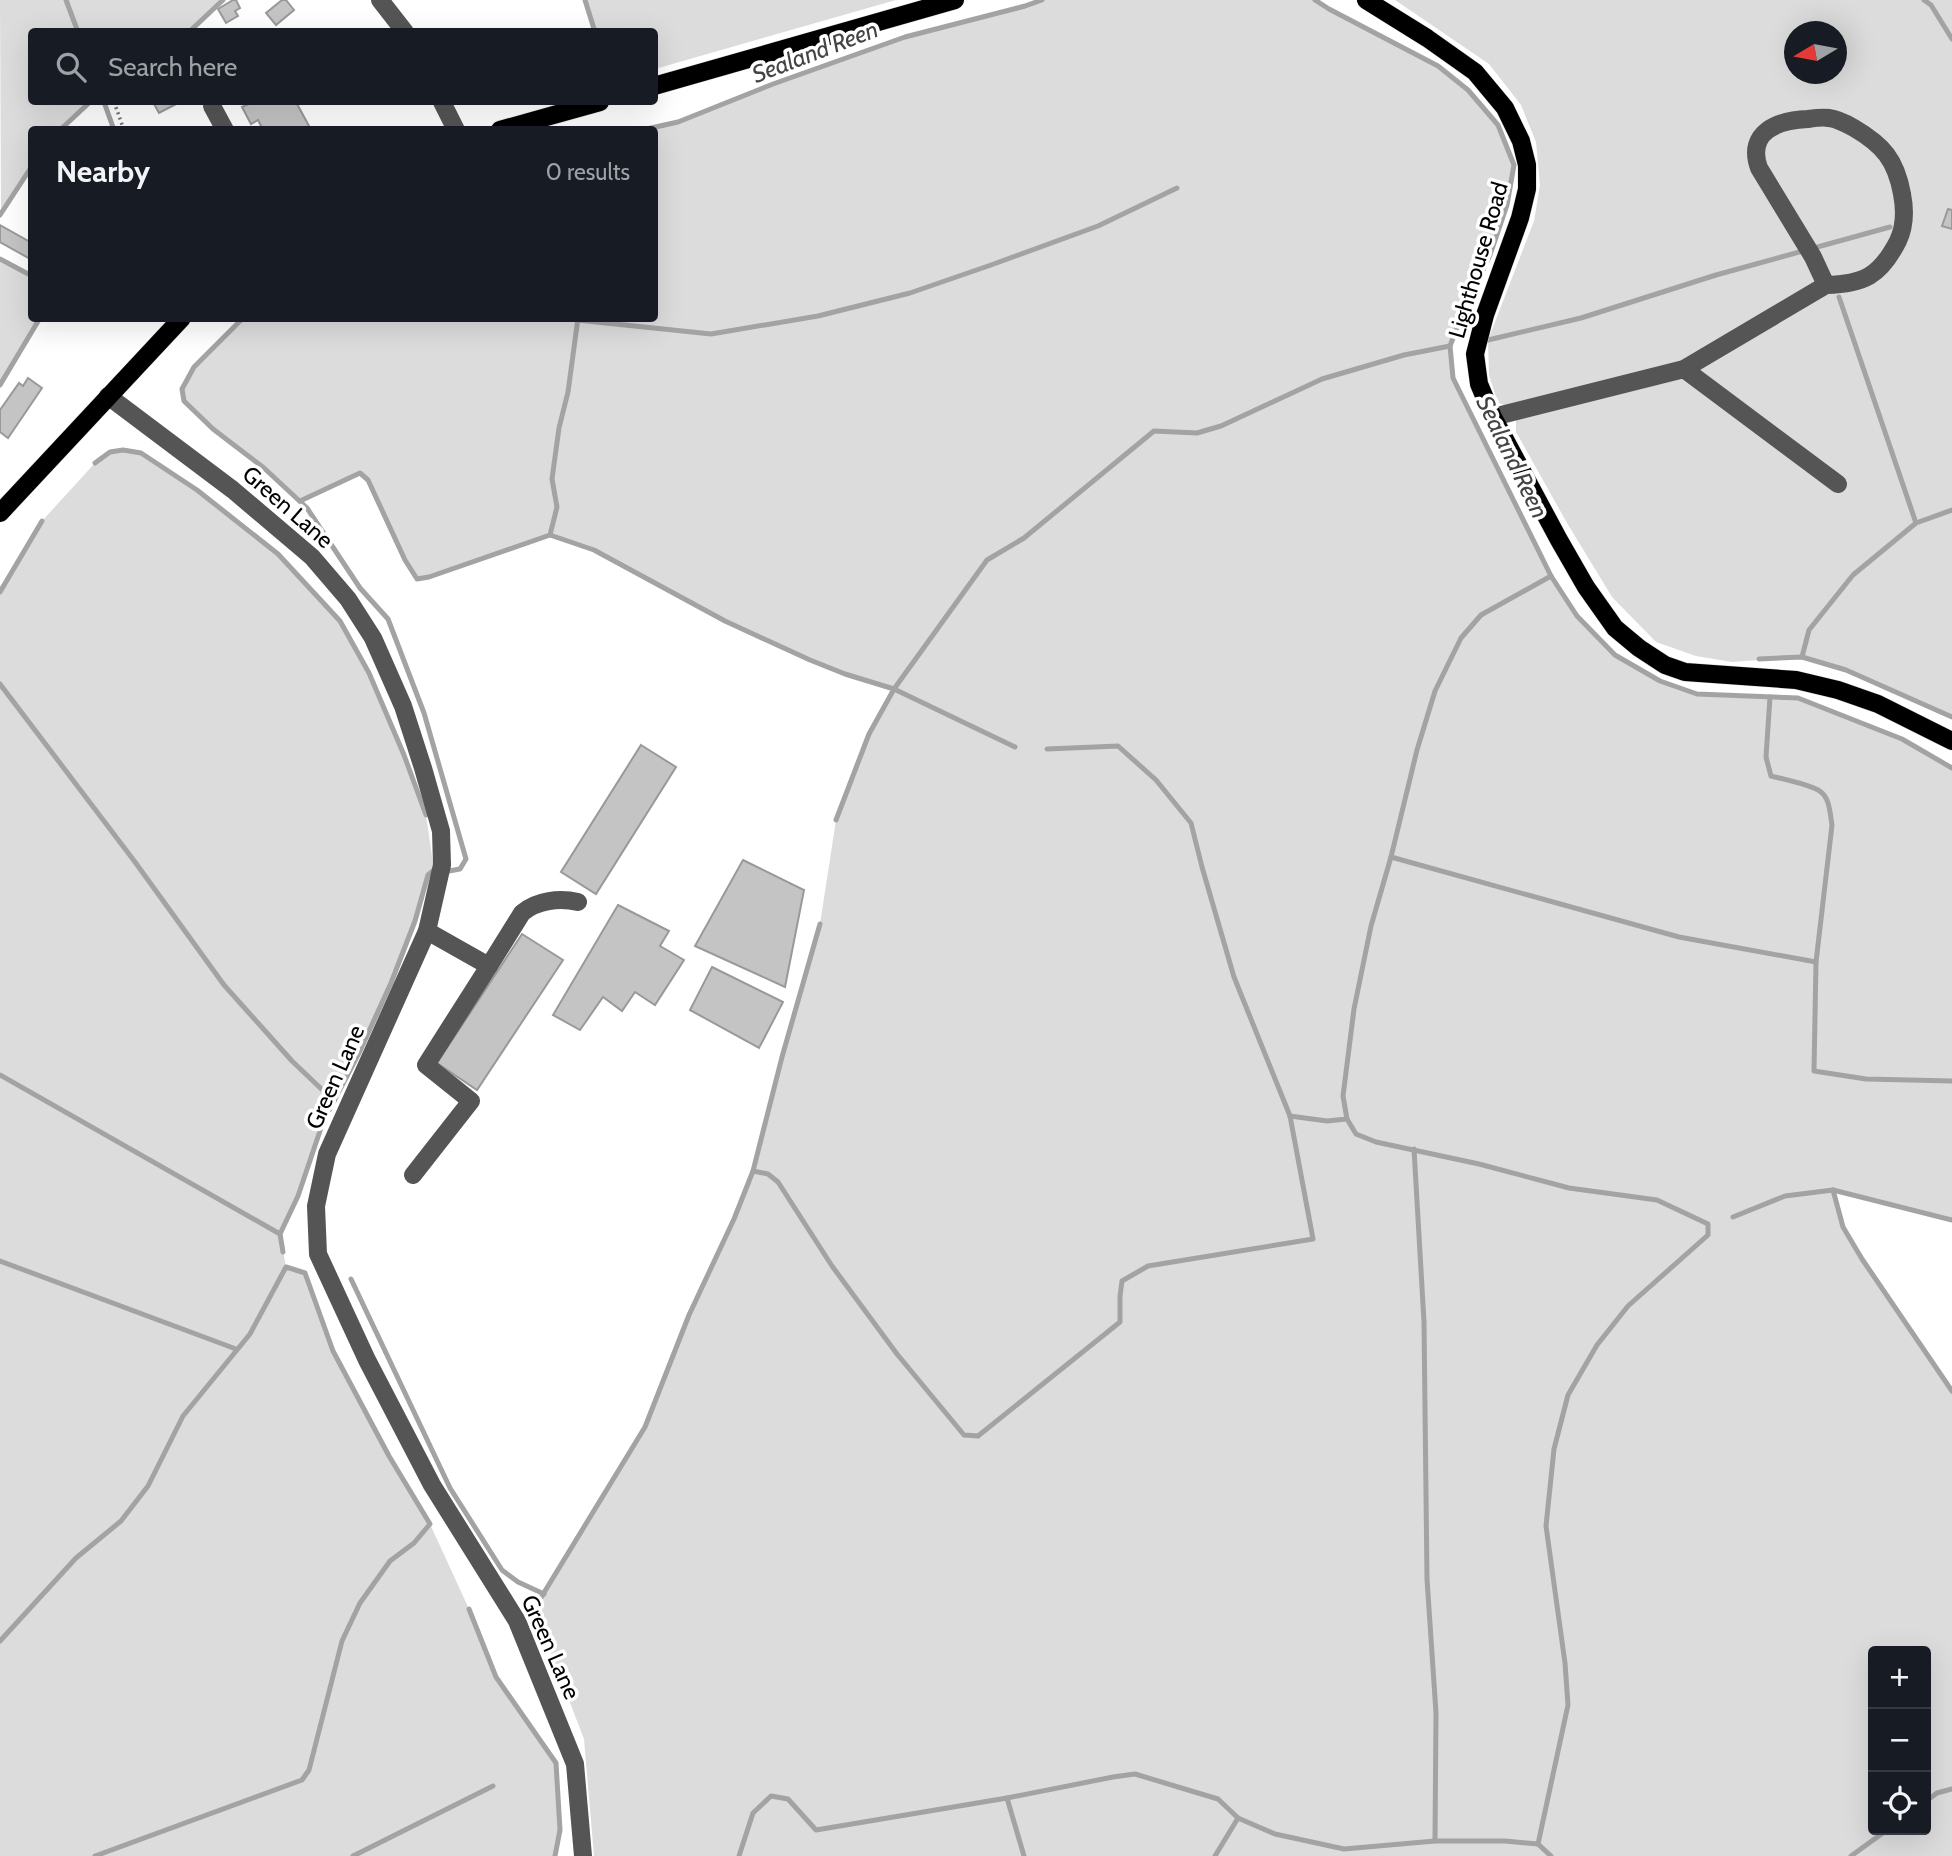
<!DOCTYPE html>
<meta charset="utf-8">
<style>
body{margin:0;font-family:Cabin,sans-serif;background:#242831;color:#f1f3f6}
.controls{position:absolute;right:21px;bottom:21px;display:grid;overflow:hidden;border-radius:7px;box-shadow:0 7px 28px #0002}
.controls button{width:63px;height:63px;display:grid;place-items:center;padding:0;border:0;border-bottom:2px solid #363941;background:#171b24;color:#f1f3f6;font:35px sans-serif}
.compass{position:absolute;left:1784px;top:21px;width:63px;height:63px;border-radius:50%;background:#171b24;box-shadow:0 7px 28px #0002;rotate:260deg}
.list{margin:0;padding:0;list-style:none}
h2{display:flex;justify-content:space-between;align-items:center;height:91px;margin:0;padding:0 28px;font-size:30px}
h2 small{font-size:23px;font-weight:400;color:#9ea1a6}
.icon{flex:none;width:38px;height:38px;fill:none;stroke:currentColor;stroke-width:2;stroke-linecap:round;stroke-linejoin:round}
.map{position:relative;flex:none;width:1952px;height:1856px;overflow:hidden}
.search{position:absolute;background:#171b24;box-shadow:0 7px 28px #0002;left:28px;top:28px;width:630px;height:77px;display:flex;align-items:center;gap:18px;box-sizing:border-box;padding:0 24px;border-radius:7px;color:#9ea1a6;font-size:26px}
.panel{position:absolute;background:#171b24;box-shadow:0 7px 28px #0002;left:28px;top:126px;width:630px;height:196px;border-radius:7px}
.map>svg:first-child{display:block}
.green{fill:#dcdcdc;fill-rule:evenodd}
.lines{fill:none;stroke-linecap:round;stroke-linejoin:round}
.stream{stroke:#a3a3a3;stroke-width:5}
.building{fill:#c4c4c4;stroke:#999;stroke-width:2}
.major-casing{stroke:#dbdbdb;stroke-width:19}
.path{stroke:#777;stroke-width:3.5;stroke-dasharray:2 3.5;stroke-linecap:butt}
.minor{stroke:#555;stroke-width:18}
.major{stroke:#000;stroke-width:18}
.labels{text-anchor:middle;stroke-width:7;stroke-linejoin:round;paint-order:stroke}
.street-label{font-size:23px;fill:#000;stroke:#fff}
.water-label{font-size:24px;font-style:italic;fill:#444;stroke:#fff}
</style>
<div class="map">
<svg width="1952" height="1856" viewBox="0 0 1952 1856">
<rect width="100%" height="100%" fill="#fff"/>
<!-- green -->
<g class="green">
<path d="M0 0H223L189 31 32 32V102H90L60 129 32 130 31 166 1 214Z"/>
<path d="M585 0H896L655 69 654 32 595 31Z"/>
<path d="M1042 0H1315L1329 9 1438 66 1468 90 1498 125 1514 165 1507 205 1490 255 1458 325 1450 345 1453 378 1551 576 1577 616 1615 655 1660 681 1697 694 1798 698 1902 739 1952 768V1220L1833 1191 1843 1227 1862 1259 1952 1391V1856H594L584 1739 534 1609 645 1427 689 1315 734 1219 753 1171 782 1057 820 924 836 820 869 734 894 689 810 660 725 621 594 550 551 535 429 577 417 579 405 560 368 480 360 473 300 501 264 468 213 429 184 401 182 389 194 367 243 319 654 318V130L642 129 678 122 773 84 905 37 1025 6ZM1873 1651H1926V1830H1873Z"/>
<path d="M1395 0H1952V717L1846 670 1802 657 1732 662 1696 656 1656 642 1612 597 1567 523 1516 432V420L1511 407 1498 403 1489 375 1488 340 1534 221 1540 185 1536 142 1521 105 1489 64ZM1794 32H1836V74H1794Z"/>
<path d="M0 259 31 276 32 318 40 319 0 385Z"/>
<path d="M123 450 141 453 197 490 278 554 340 621 370 673 404 755 426 815 434 870 428 875 415 921 391 983 360 1051 323 1122 298 1196 280 1234 286 1267 305 1273 333 1351 389 1456 430 1524 469 1609 496 1677 556 1763 560 1830 555 1856H0V592L42 521 95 463 110 452Z"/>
</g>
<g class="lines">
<!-- stream -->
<g class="stream">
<path d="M66 0 78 32"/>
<path d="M585 0 595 32"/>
<path d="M1315 0 1329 9 1438 66 1468 90 1498 125 1514 165 1507 205 1490 255 1458 325 1450 346 1453 378 1551 576 1577 616 1615 655 1660 681 1697 694 1798 698 1902 739 1952 768"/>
<path d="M1924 0 1931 5 1952 39"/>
<path d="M189 32 223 0"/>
<path d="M104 102 114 130"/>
<path d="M60 130 90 102"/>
<path d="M642 130 678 122 773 84 905 37 1025 6 1042 0"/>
<path d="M0 215 32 166"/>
<path d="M0 259 32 276"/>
<path d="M1839 297 1916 523"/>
<path d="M243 318 194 367 182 389 184 401 213 429 264 468 307 508 360 588 388 619 424 713 466 859 460 869 449 871"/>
<path d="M577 320 711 334 818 316 910 293 991 265 1098 226 1177 188"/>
<path d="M1488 340 1581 318 1716 275 1890 227"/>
<path d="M0 385 40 318"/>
<path d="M95 463 110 452 123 450 141 453 197 490 278 554 340 621 369 673 404 755 426 815"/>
<path d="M300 501 360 473 368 480 405 560 417 579 429 577 550 535 594 550 725 621 810 660 845 674 894 689 1015 747"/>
<path d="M550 535 557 507 552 479 559 428 568 392 578 318"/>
<path d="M0 592 42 521"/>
<path d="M1802 657 1809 630 1853 575 1916 523 1952 510"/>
<path d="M1759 659 1802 657 1846 670 1952 717"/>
<path d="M0 684 135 862 224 985 292 1061 334 1101"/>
<path d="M1770 697 1766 757 1771 776C1783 779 1813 785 1821 792 1830 799 1830 814 1832 825L1816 962 1814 1071 1866 1079 1952 1081"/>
<path d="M836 820 869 734 894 689 987 560 1024 538 1154 431 1197 433 1221 426 1322 379 1404 355 1450 346"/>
<path d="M1391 857 1679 937 1816 962"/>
<path d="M0 1075 280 1234"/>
<path d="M1290 1116 1327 1121 1347 1119"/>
<path d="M1414 1149 1424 1322 1427 1579 1436 1713 1435 1841"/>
<path d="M753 1171 768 1174 778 1182 832 1266 897 1354 964 1435 978 1436 1120 1322V1296L1122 1281 1148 1266 1313 1239 1290 1116 1234 977 1202 867 1191 823 1156 780 1118 746 1047 749"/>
<path d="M1833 1190 1843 1227 1862 1259 1952 1391"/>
<path d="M1733 1217 1785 1196 1833 1190 1952 1220"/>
<path d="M283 1252 280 1234 298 1196 323 1122 360 1051 391 983 415 921 428 875 434 870"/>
<path d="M0 1261 236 1349"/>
<path d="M351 1279 450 1488 502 1570 518 1582 544 1594"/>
<path d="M469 1609 496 1677 556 1763 560 1830 555 1856"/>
<path d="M534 1609 645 1427 689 1315 734 1219 753 1171 782 1057 820 924"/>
<path d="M0 1641 76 1558 121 1521 148 1486 183 1416 250 1334 286 1267 305 1273 333 1351 389 1456 430 1524 414 1543 390 1561 360 1603 342 1641 309 1770 302 1780 95 1856"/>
<path d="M1007 1798 1024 1856"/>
<path d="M1926 1801 1937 1793 1952 1789"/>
<path d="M1538 1844 1568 1705 1565 1663 1546 1526 1554 1449 1568 1395 1597 1345 1628 1306 1708 1235V1224L1657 1200 1569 1188 1479 1164 1376 1142 1356 1134 1347 1119 1343 1096 1354 1009 1371 926 1391 857 1417 750 1435 691 1461 638 1481 615 1551 576"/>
<path d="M353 1856 493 1786"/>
<path d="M739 1856 753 1813 771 1796 788 1799 816 1830 1007 1798 1113 1777 1135 1774 1218 1799 1238 1818 1275 1834 1344 1849 1435 1841H1505L1538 1844 1551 1856"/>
<path d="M1215 1856 1238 1818"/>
<path d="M1851 1856 1887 1830"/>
</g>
</g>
<!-- building -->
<g class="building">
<path d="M233 0H236L240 8 235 11 238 16 226 23 218 9Z"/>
<path d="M282 0H286L294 10 276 25 266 13Z"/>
<path d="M153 102H180L159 113Z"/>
<path d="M253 102H296L309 126 303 130H263L258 120 251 124 242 107Z"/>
<path d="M1948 209 1952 210V229L1942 226Z"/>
<path d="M0 225 32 243V260L0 242Z"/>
<path d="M28 378 42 388 8 438 0 432V410L19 383 23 386Z"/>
<path d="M641 745 676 767 596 894 561 872Z"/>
<path d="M743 860 804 890 785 987 695 946Z"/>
<path d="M618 905 669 931 660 946 684 960 655 1005 635 992 622 1011 603 997 580 1030 553 1015Z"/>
<path d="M522 934 563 960 477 1090 437 1063Z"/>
<path d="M712 967 783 1002 759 1048 690 1010Z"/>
</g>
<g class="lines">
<!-- major casing -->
<g class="major-casing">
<g id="major">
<path d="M1366 0 1427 38 1475 72 1505 108 1521 141 1527 165V189L1520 218 1485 315 1475 354 1479 384 1493 417 1559 540 1586 587 1615 628 1639 648 1665 665 1685 672 1796 680 1838 690 1878 704 1952 741"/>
<path d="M654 86 955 0"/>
<path d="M500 130 600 102"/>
<path d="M0 513 182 318"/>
</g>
</g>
<!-- path -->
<path class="path" d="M114 102 124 130"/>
<!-- minor -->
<g class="minor">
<path d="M380 0 405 32"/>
<path d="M442 102 456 130"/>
<path d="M212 106 225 130"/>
<path d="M1684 369 1838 484"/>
<path d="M108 396 233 490 312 557 348 599 373 638 403 706 423 768 441 831 442 865 427 931 327 1154 316 1206 318 1254 367 1360 432 1485 517 1621 575 1764 583 1856"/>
<path d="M1493 417 1684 369 1826 285 1813 257 1759 168C1746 132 1778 120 1808 119 1815 118 1823 117 1829 118 1838 119 1847 124 1854 128 1883 145 1896 160 1902 194 1905 209 1905 226 1898 241 1880 276 1864 284 1826 285"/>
<path d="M489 966 522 913C537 900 560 898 578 902"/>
<path d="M413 1175 471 1101 426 1065 489 966 427 931"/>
</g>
<!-- major -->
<use href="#major" class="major"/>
</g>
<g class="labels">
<!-- street labels -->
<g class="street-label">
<text transform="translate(1478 260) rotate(-74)" y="8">Lighthouse Road</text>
<text transform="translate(288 507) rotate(41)" y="8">Green Lane</text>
<text transform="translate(335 1077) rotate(-66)" y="8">Green Lane</text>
<text transform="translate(551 1647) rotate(66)" y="8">Green Lane</text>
</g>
<!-- water labels -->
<g class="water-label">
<text transform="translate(815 52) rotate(-21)" y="8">Sealand Reen</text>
<text transform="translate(1512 457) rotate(64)" y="8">Sealand Reen</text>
</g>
</g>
</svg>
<div class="controls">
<button>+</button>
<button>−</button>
<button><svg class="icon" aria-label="locate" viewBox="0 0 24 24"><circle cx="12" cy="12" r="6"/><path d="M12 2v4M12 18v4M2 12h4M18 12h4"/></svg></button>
</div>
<svg class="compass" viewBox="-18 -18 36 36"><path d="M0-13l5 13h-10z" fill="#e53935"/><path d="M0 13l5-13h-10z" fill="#9ea1a6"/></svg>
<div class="search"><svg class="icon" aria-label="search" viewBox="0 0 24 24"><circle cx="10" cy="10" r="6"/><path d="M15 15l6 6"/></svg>Search here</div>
<section class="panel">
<h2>Nearby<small>0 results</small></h2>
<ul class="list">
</ul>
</section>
</div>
